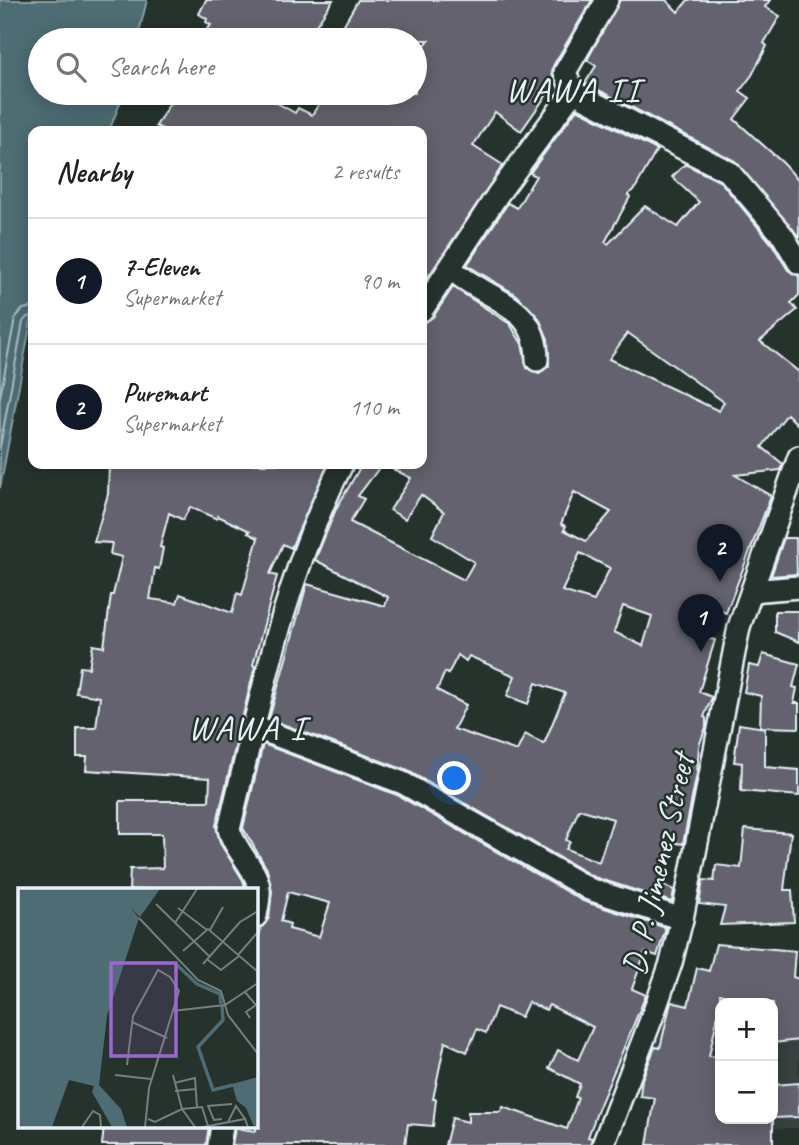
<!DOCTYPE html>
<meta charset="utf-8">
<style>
body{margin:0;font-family:Caveat,sans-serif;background:#f2f2f2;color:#222}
.controls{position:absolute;right:21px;bottom:21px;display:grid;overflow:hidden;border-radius:14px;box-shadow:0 4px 18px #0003}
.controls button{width:63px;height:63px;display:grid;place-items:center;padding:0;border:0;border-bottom:2px solid #e0e0e0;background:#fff;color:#222;font:35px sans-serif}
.you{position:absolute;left:455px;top:779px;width:24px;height:24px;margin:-18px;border:5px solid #fff;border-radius:50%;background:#1a73e8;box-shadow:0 0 0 10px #1a73e833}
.badge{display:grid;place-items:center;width:46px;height:46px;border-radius:50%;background:#111827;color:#fff;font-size:23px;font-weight:700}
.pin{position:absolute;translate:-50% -58px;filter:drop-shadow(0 2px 4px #0008)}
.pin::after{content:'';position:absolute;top:37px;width:24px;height:21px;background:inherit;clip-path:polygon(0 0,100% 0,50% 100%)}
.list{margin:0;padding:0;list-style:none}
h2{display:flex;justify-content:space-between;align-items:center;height:91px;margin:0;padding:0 28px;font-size:30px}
h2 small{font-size:23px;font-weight:400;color:#767676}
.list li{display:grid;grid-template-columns:46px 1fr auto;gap:21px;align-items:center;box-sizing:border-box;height:126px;padding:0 28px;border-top:2px solid #e0e0e0}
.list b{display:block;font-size:26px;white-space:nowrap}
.list p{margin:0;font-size:23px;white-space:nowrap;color:#767676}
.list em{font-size:23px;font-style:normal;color:#767676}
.icon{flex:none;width:38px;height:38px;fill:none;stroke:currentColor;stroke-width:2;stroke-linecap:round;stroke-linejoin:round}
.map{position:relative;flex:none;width:799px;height:1145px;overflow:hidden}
.search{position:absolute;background:#fff;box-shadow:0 4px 18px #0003;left:28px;top:28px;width:399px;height:77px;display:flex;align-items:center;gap:18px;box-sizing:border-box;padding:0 24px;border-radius:38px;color:#767676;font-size:26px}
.panel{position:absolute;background:#fff;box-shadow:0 4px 18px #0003;left:28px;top:126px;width:399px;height:343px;border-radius:14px}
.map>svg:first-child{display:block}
.built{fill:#394140}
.water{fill:#4d6c73;stroke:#8ba1a8;stroke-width:2}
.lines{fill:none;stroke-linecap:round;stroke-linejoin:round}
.shore{stroke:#aabcc3;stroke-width:2}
.building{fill:#64626e;stroke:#e8f1f8;stroke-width:2;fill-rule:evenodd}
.minor-casing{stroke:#e8f1f8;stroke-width:26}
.minor{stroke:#26332d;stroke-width:21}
.labels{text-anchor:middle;stroke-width:5;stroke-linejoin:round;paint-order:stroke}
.street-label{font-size:33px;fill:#e8f1f8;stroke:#26332d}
.neighbourhood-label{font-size:35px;letter-spacing:2px;fill:#e8f1f8;stroke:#26332d}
.inset-river{fill:none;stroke:#4d6c73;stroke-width:3.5}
.inset-road{fill:none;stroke:#747f7e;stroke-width:2}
.view{fill:#9c67d0;fill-opacity:0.15;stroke:#9c67d0;stroke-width:3.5}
.inset-edge{fill:none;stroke:#e8f1f8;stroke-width:3.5}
</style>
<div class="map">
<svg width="799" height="1145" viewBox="0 0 799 1145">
<rect width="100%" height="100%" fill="#26332d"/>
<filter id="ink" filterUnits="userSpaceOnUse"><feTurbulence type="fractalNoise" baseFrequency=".0143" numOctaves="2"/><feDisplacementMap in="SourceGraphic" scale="14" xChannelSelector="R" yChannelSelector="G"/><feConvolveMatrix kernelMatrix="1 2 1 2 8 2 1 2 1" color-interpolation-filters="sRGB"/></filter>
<g filter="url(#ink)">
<!-- built -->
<g class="built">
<path d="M666 997 720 1011V1067L646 1055Z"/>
<path d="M799 997V1128L732 1129 731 1119H773V1003H768Z"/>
</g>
<!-- water -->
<path class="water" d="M0 0H147L137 40H40V93H124L109 131H33V310L0 488Z"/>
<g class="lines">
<!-- shore -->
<g class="shore">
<path d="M0 397 15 318 23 309 33 307"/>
<path d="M0 447 23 322 27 317 33 316"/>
</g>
</g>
<!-- building -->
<g class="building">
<path d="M206 0H333L306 40H198L211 25 206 22 207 19 199 14Z"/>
<path d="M358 0H592L553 66 552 72 555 83 521 131 495 112 473 146 503 165 422 286V131H166L156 126 176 93H271L268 98 295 113 298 108 312 115 326 93H415V57L429 40H335Z"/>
<path d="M620 0H666L678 12 688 0H770L765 7 780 16 764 43 767 46 752 75 740 91 750 98 734 119 783 163 799 181V237L735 161 585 83 596 66 587 60Z"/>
<path d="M577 109 657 150 636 187 628 195 630 197 605 242 608 244 645 206 678 227 699 202 672 177 685 164 721 182 772 244 788 270 799 276V295L791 303 797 310 760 341 799 372V426L787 414 762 447 783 464 780 470 735 475 771 496 726 613 703 603 691 634 715 640 699 692 712 697 704 717 706 718V727L699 746 697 773 683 844 671 842 658 883 674 890 672 902 594 877 408 771 269 719 307 584 385 606 388 597 315 560 336 509 362 464H382L358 496 364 499 350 522 464 580 474 562 432 536 444 512 421 495 405 519 390 510 411 478 383 464H422V323L433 317 453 287 510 324 522 344 527 368 539 373 549 366 548 339 539 318 515 294 467 265 508 203 517 208 536 176 530 173ZM628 333 724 402 719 411 609 359ZM574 492 611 512 586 541 564 530 566 526 561 524ZM580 553 610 568 594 601 562 591ZM623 606 652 616 643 646 614 632ZM458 655 466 661 469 656 515 676 507 696 528 704 536 683 565 693 544 744 525 734 517 751 454 729 466 705 437 690 445 672 448 674ZM579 809 613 819 599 862 566 849 570 842 566 840Z"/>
<path d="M109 464H328L291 548 283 544 270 574 277 576 253 665 255 666 216 826 220 843 243 880 246 890 211 887 129 890 130 869 163 868 162 834H120V801H209L210 778 86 770 87 757H77V728H96L100 697 76 693 80 667 89 668 93 645 104 647 111 595H113L122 557 110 554 112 543 94 542 108 494ZM190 507 217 519 218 516 250 531 248 533 258 538 242 595 237 593 232 613 180 594 177 603 150 599 155 568 159 569 163 548 160 547 169 513 183 520Z"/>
<path d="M784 538H796L797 574 771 576Z"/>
<path d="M775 611H799V642L775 632Z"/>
<path d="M763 654 799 664 793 687 797 688 794 703H799V728L760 727 761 696 744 692 749 665 759 667Z"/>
<path d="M739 724 765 728V767L799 770V796L741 791 742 763 734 762Z"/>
<path d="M263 744 397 795 583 901 666 928 657 956 645 952 632 989 646 995 599 1107 588 1137 592 1138 590 1145H445L452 1118 468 1122V1112H500L503 1107 567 1129 578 1098 575 1097 580 1084 549 1068 558 1050 578 1060 593 1027 549 1005 546 1010 528 1002 521 1017 496 1007 486 1033 477 1029 467 1052 445 1042 433 1099H436L433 1126 408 1124 405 1145H232L235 1128 256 1131V950L261 928 269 918 272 891 267 869 243 828ZM288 892 330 903 319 937 289 929 290 924 281 921Z"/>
<path d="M745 829 791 833 784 890H792L794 922 720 925 725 907 699 904 703 880 714 881 716 865 741 868Z"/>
<path d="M716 944 795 951 793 977 799 979V1040L773 1043V1003H751L720 994V1005L709 1056 718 1057 716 1066H720V1119H773V1145H647L655 1098 640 1096 642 1079 655 1047 660 1048 671 1002 688 1006 697 968 709 971Z"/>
<path d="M799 1083V1117L773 1118V1085Z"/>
<path d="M104 1126H209L206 1145H102Z"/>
</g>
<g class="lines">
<!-- minor casing -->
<g class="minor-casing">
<g id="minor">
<path d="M573 92 565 72 607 0"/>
<path d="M450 268C486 301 537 302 537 360"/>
<path d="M422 310 498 194 573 92 729 172 783 236 799 263"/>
<path d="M752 591 799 587"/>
<path d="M254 727 403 783 589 889 682 919"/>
<path d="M256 916C257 908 260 897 259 889 258 870 234 850 229 829 259 706 284 578 342 464"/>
<path d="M219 1145 222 1126"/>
<path d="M603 1145 654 1012 671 963 682 919 739 627 799 457"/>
</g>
</g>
<!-- minor -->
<use href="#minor" class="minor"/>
</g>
</g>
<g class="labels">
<!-- street labels -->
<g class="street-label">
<text transform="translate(657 864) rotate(-77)" y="12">D. P. Jimenez Street</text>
</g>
<!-- neighbourhood labels -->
<g class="neighbourhood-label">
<text x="573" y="101">WAWA II</text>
<text x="247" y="739">WAWA I</text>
</g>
</g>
<!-- overview -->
<g transform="translate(18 888)">
<rect width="240" height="240" fill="#26332d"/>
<path d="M0 1H142L122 29 112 19 121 30 89 128 81 197 103 221 109 239H94L74 204 76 198 51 192 34 239H0ZM240 189V239H236L228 220 219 213 214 196Z" fill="#4d6c73"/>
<path class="inset-river" d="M159 77 179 96 202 106 203 116M204 118 205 132 180 159 195 202 215 197"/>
<path class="inset-road" d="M138 16 192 69M160 20 189 42M121 30 180 92 203 103 210 127 240 166M157 35 179 1M192 42 205 19M165 63 190 41 240 84M220 67 240 44M190 72 203 82 221 68M185 76 222 34 240 23M227 104 238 117 228 124 232 130M154 123 207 117 240 95M114 134 149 150M109 177 115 128 140 82 152 89 161 103 131 200 127 239M97 187 133 191M155 187 164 221 177 239M156 195 177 190 179 220M157 203 178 201M130 231 137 234 164 221 184 219 190 238M204 231 196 232 190 218 214 216M210 234 218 218 227 231M64 239 75 223 82 227 83 239M185 239 227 231 230 239"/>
<path class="view" d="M93 75H158V168H93Z"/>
<rect width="240" height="240" class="inset-edge"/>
</g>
</svg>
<div class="controls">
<button>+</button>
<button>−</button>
</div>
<div class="you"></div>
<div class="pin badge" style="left:701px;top:652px">1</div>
<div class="pin badge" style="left:720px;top:582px">2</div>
<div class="search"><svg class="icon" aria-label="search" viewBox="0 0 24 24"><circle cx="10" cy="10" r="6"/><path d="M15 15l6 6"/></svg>Search here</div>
<section class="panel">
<h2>Nearby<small>2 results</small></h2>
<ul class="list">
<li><span class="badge">1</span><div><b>7-Eleven</b><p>Supermarket</p></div><em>90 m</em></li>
<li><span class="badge">2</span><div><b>Puremart</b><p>Supermarket</p></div><em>110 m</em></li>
</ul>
</section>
</div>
